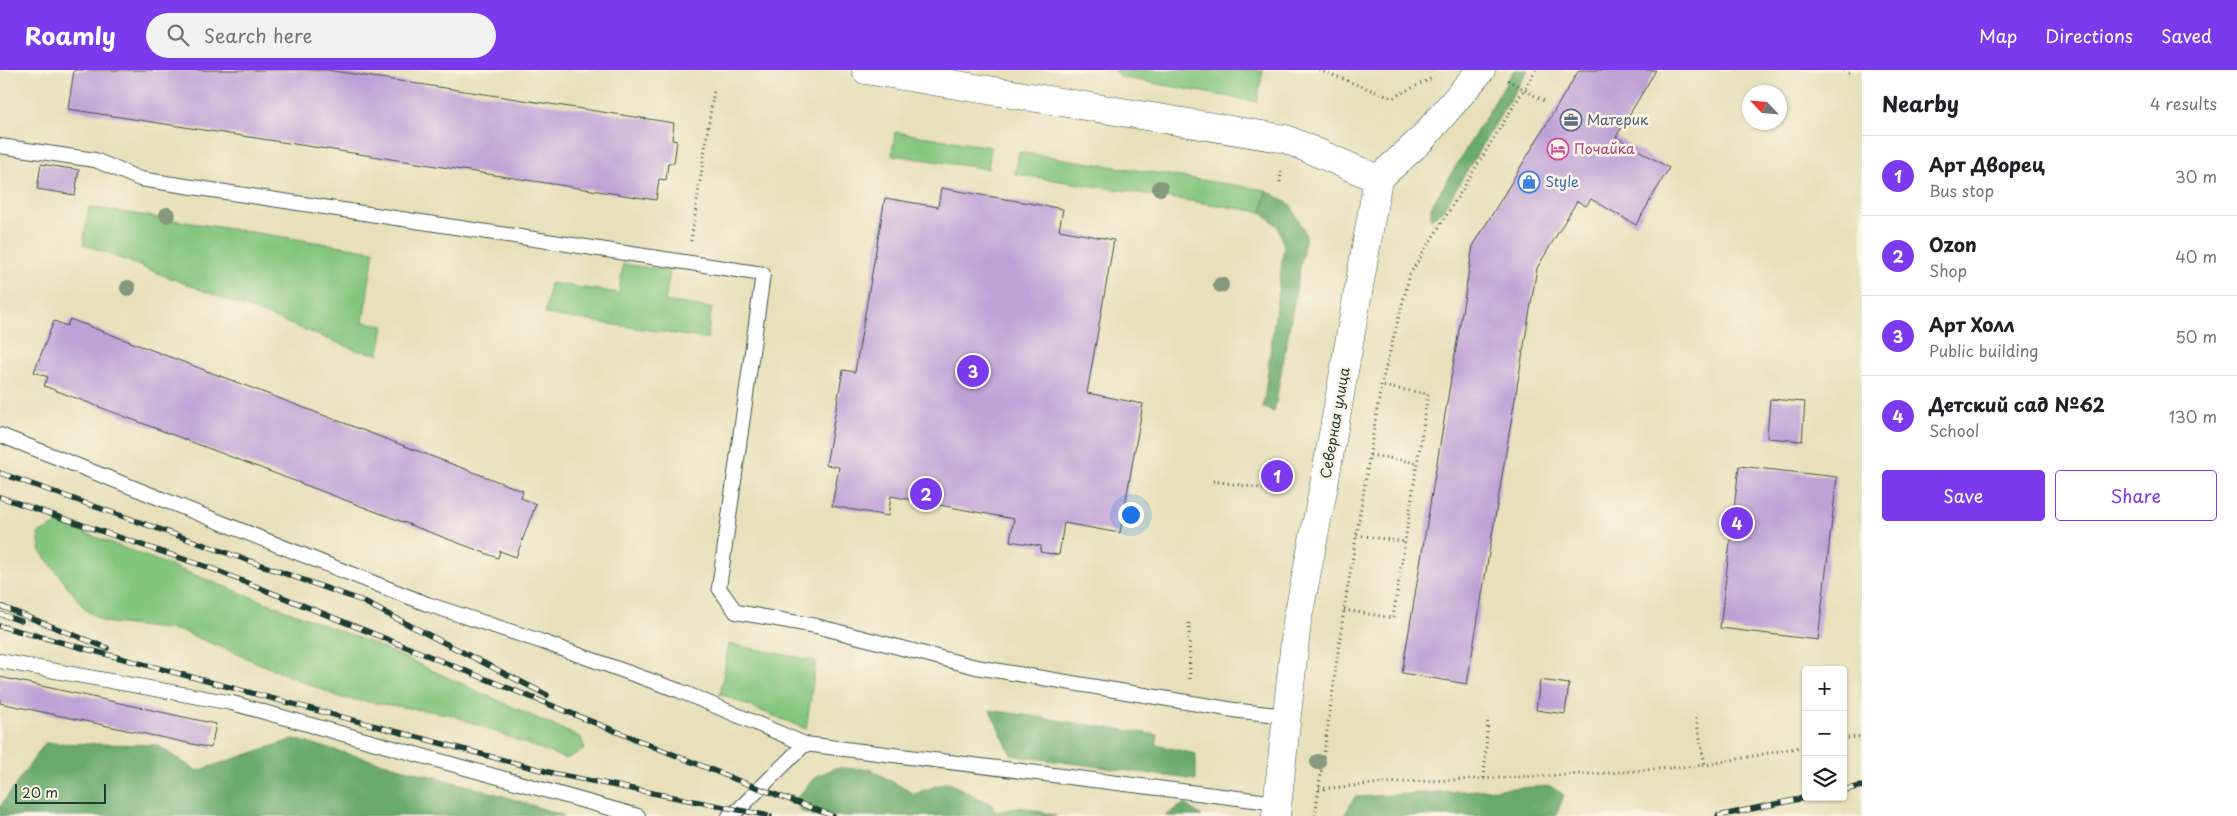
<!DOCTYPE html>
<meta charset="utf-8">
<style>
body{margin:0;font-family:"Playpen Sans",sans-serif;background:#f2f2f2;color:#202124}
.controls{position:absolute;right:15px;bottom:15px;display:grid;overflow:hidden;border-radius:5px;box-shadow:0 1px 4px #0004}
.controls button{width:45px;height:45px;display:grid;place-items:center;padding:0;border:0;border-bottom:1px solid #e0e0e0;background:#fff;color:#202124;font:25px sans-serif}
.compass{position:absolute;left:1742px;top:15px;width:45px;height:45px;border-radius:50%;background:#fff;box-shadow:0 1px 4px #0004;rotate:296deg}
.scale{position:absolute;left:15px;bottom:12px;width:91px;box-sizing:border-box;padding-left:5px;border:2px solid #1f3d34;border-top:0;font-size:14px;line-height:18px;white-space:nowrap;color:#1f3d34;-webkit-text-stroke:4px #fcf5e5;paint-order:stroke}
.you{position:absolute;left:1130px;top:444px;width:18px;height:18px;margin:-12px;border:4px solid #fff;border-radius:50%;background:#1a73e8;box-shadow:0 0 0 8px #1a73e833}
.badge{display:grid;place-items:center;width:32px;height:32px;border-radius:50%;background:#7c3aed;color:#fff;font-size:16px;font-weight:700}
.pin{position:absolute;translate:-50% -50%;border:2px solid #fff;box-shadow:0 1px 5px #0006}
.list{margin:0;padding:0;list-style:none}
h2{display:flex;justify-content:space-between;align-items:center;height:65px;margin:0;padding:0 20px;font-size:21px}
h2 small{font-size:16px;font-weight:400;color:#757577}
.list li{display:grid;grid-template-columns:32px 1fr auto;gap:15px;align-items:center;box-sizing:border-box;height:80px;padding:0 20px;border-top:1px solid #e0e0e0}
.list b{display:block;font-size:19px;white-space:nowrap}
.list p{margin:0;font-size:16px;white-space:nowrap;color:#757577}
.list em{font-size:16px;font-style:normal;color:#757577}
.actions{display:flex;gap:10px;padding:15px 20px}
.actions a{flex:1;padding:11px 0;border:1px solid #7c3aed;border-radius:5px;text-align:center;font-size:18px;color:#7c3aed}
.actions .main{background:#7c3aed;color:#fff}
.icon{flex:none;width:28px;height:28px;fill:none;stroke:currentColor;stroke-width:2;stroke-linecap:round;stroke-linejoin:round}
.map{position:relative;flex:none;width:1862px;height:746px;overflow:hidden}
header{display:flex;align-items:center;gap:30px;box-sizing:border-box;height:70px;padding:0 25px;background:#7c3aed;color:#fff}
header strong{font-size:24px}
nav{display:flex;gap:28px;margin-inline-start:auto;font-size:18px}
.search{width:350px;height:45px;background:#f2f2f2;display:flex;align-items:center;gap:12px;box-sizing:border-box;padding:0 18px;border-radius:28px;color:#757577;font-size:19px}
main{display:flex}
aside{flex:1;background:#fff}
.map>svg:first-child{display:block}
.green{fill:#84c57e;stroke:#528159}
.forest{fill:#6baa6d;stroke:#457450}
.building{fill:#bea2d6}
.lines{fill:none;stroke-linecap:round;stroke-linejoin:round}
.service-casing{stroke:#3d5548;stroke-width:16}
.minor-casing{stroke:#3d5548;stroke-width:29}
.path{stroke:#3d5548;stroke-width:3;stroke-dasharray:1 4;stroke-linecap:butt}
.service{stroke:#fff;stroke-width:14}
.minor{stroke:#fff;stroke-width:28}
.rail-casing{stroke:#1f3d34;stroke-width:5.5}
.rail{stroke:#fcf5e5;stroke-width:4;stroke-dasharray:11;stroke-linecap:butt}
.tree{fill:#87997b}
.labels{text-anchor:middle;stroke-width:5;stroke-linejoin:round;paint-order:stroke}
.service-label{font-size:14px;fill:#4e5e75;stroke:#fcf5e5;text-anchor:start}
.hotel-label{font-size:14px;fill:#b23c85;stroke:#fcf5e5;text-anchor:start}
.shop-label{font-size:14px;fill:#366cbe;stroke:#fcf5e5;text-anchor:start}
.street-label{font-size:14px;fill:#1f3d34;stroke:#fcf5e5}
</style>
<header>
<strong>Roamly</strong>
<div class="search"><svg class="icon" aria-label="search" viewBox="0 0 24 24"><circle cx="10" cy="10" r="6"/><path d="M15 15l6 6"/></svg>Search here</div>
<nav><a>Map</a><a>Directions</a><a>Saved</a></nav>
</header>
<main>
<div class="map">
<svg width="1862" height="746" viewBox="0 0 1862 746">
<rect width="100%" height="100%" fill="#fcf5e5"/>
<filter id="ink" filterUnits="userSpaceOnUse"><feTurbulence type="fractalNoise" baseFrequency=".02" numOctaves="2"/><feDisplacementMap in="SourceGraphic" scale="10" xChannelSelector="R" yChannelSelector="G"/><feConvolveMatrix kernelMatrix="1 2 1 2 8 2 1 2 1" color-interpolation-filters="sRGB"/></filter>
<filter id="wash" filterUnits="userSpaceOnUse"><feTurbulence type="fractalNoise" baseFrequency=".0096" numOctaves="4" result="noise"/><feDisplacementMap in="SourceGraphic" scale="20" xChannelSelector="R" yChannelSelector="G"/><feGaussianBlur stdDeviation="1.12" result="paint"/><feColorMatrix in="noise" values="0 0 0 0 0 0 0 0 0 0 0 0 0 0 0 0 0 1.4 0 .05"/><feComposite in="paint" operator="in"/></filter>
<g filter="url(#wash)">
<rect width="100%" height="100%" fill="#e7e0bb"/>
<!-- green -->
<g class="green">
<path d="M1114 0H1263L1257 32 1120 7Z"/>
<path d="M895 62 991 77 988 99 892 85Z"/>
<path d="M1019 82 1266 120 1262 142 1015 104Z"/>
<path d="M89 137 374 181 363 252 384 255 379 284 359 281 83 174Z"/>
<path d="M623 194 670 201 665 231 712 238 707 269 545 244 550 213 619 223Z"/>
<path d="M59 453 374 574 581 668 585 679 566 689 449 644 342 628 182 561 104 552 86 540 41 482 38 464Z"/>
<path d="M729 574 816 591 806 659 720 624Z"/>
</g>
<!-- forest -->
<g class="forest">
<path d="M1514 0H1528L1443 140 1431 149V137Z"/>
<path d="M1266 120 1291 135 1306 165 1274 342 1263 338 1284 177 1278 157 1262 142Z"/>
<path d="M990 640 1158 665 1156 675 1196 684V710L1011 685Z"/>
<path d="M294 669 494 723 565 746H0V737L45 673 157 675 197 701Z"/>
<path d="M836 698 870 699 914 724 947 712 991 734 996 742 1022 737 1057 746H815L800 741 796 729 816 706Z"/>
<path d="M1550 716 1564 725 1556 746H1344L1355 727Z"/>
<path d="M1184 734 1202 746H1165Z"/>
</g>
<g id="blocks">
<!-- building -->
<g class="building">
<path d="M74 0H327L674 53 672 70 677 71 674 93H668L666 110 659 109 656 130 68 39Z"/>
<path d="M1579 0H1656L1616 67 1669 98 1636 155 1591 129 1586 136 1577 131 1537 198 1467 614 1402 603 1473 176Z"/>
<path d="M41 94 79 100 75 125 37 119Z"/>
<path d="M941 118 1063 139 1059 160 1114 170 1087 323 1143 334 1120 463 1064 453 1059 485 1040 482 1041 476 1010 471 1014 449 891 426 888 446 832 436 839 397 826 395 843 300 855 302 885 128 938 137Z"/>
<path d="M70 249 523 421 521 428 536 434 516 487 500 481 498 488 44 316 48 307 34 302 54 251 67 256Z"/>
<path d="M1770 329 1805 332 1802 371 1767 368Z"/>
<path d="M1739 396 1837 407 1818 570 1720 558Z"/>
<path d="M0 607 216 654 211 678 0 633Z"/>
<path d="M1540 610 1569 614 1565 644 1536 640Z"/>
</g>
</g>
</g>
<g filter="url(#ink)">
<use href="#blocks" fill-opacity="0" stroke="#3d5548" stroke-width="1"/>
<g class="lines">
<!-- service casing -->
<g class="service-casing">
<g id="service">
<path d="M0 76 95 90 140 109 763 204 719 518 736 542 816 556 976 597 1240 641 1287 646"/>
<path d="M0 365 427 534 540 571 680 621 805 674 1278 733"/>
<path d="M0 591 232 633 638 746"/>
<path d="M729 746 738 740 805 674"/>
</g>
</g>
<!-- minor casing -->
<g class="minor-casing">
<g id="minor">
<path d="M866 0 1286 69 1378 109"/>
<path d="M1276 746 1297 552 1324 415 1378 109 1422 69 1481 0"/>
</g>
</g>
<!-- path -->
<g class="path">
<path d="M1319 0 1392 28 1434 7"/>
<path d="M1844 0 1852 5"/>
<path d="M1508 10 1544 31"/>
<path d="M1280 112 1282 98"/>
<path d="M691 171 714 19"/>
<path d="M1370 385 1418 393"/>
<path d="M1213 411 1272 420"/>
<path d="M1357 465 1405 472"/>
<path d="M1344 540 1393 548 1428 324 1381 316"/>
<path d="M1189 553 1190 609"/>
<path d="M1696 648 1705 695"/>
<path d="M1843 669 1862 666"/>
<path d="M1484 708 1488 648"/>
<path d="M1319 719 1383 713 1610 703 1705 695 1806 676"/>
<path d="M1315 746 1344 540 1381 316 1410 204 1536 0"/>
</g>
<!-- service -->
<use href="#service" class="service"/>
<!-- minor -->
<use href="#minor" class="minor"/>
<!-- rail casing -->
<g class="rail-casing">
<g id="rail">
<path d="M0 403 360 530 547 625"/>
<path d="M0 427 210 498 737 710 833 746"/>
<path d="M0 536 107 578"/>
<path d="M0 544 21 551"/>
<path d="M0 556 556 704 770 746"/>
<path d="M1843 720 1862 716"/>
<path d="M1718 746 1809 727"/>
</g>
</g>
<!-- rail -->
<use href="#rail" class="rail"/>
</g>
<!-- trees -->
<g class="tree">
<circle cx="1160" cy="118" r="8"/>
<circle cx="167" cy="145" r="8"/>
<circle cx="1221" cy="215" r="8"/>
<circle cx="128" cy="218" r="8"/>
<circle cx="1318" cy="692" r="8"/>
</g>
</g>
<!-- icons -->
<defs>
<g id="office-ring" transform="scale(1.125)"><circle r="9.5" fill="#fcf5e5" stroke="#5c6f8a" stroke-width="1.5"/><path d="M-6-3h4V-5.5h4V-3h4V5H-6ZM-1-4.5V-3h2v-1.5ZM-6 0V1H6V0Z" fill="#5c6f8a"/></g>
<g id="hotel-ring" transform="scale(1.125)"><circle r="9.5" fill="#fcf5e5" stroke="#d1479c" stroke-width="1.5"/><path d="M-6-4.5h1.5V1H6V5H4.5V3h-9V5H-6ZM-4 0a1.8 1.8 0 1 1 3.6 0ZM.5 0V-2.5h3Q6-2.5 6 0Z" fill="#d1479c"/></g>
<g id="shop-ring" transform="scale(1.125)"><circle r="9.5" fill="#fcf5e5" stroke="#3f7fe0" stroke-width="1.5"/><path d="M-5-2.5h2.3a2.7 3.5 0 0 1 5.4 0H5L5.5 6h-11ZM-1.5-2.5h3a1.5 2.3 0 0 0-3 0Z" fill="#3f7fe0"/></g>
</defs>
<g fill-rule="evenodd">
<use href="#office-ring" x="1571" y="50"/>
<use href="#hotel-ring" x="1558" y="79"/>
<use href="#shop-ring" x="1529" y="112"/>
</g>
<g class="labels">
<!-- service labels -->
<g class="service-label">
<text x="1587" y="55">Материк</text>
</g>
<!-- hotel labels -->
<g class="hotel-label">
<text x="1574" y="84">Почайка</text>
</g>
<!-- shop labels -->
<g class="shop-label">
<text x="1545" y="117">Style</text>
</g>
<!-- street labels -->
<g class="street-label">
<text transform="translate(1335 353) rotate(-80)" y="5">Северная улица</text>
</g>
</g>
</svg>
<div class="controls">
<button>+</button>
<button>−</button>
<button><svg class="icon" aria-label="layers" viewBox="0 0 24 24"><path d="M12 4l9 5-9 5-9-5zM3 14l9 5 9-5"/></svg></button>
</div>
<svg class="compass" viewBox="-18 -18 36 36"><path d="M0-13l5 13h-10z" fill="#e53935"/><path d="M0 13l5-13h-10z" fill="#757577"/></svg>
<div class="scale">20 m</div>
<div class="you"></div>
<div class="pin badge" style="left:1277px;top:406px">1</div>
<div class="pin badge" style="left:926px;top:424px">2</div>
<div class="pin badge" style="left:973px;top:301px">3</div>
<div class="pin badge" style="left:1737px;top:453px">4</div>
</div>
<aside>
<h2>Nearby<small>4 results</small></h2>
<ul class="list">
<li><span class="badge">1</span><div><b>Арт Дворец</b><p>Bus stop</p></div><em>30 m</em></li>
<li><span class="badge">2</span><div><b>Ozon</b><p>Shop</p></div><em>40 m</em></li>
<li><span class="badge">3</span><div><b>Арт Холл</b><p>Public building</p></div><em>50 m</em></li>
<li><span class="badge">4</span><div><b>Детский сад №62</b><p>School</p></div><em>130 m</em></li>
</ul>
<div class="actions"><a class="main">Save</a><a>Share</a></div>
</aside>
</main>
